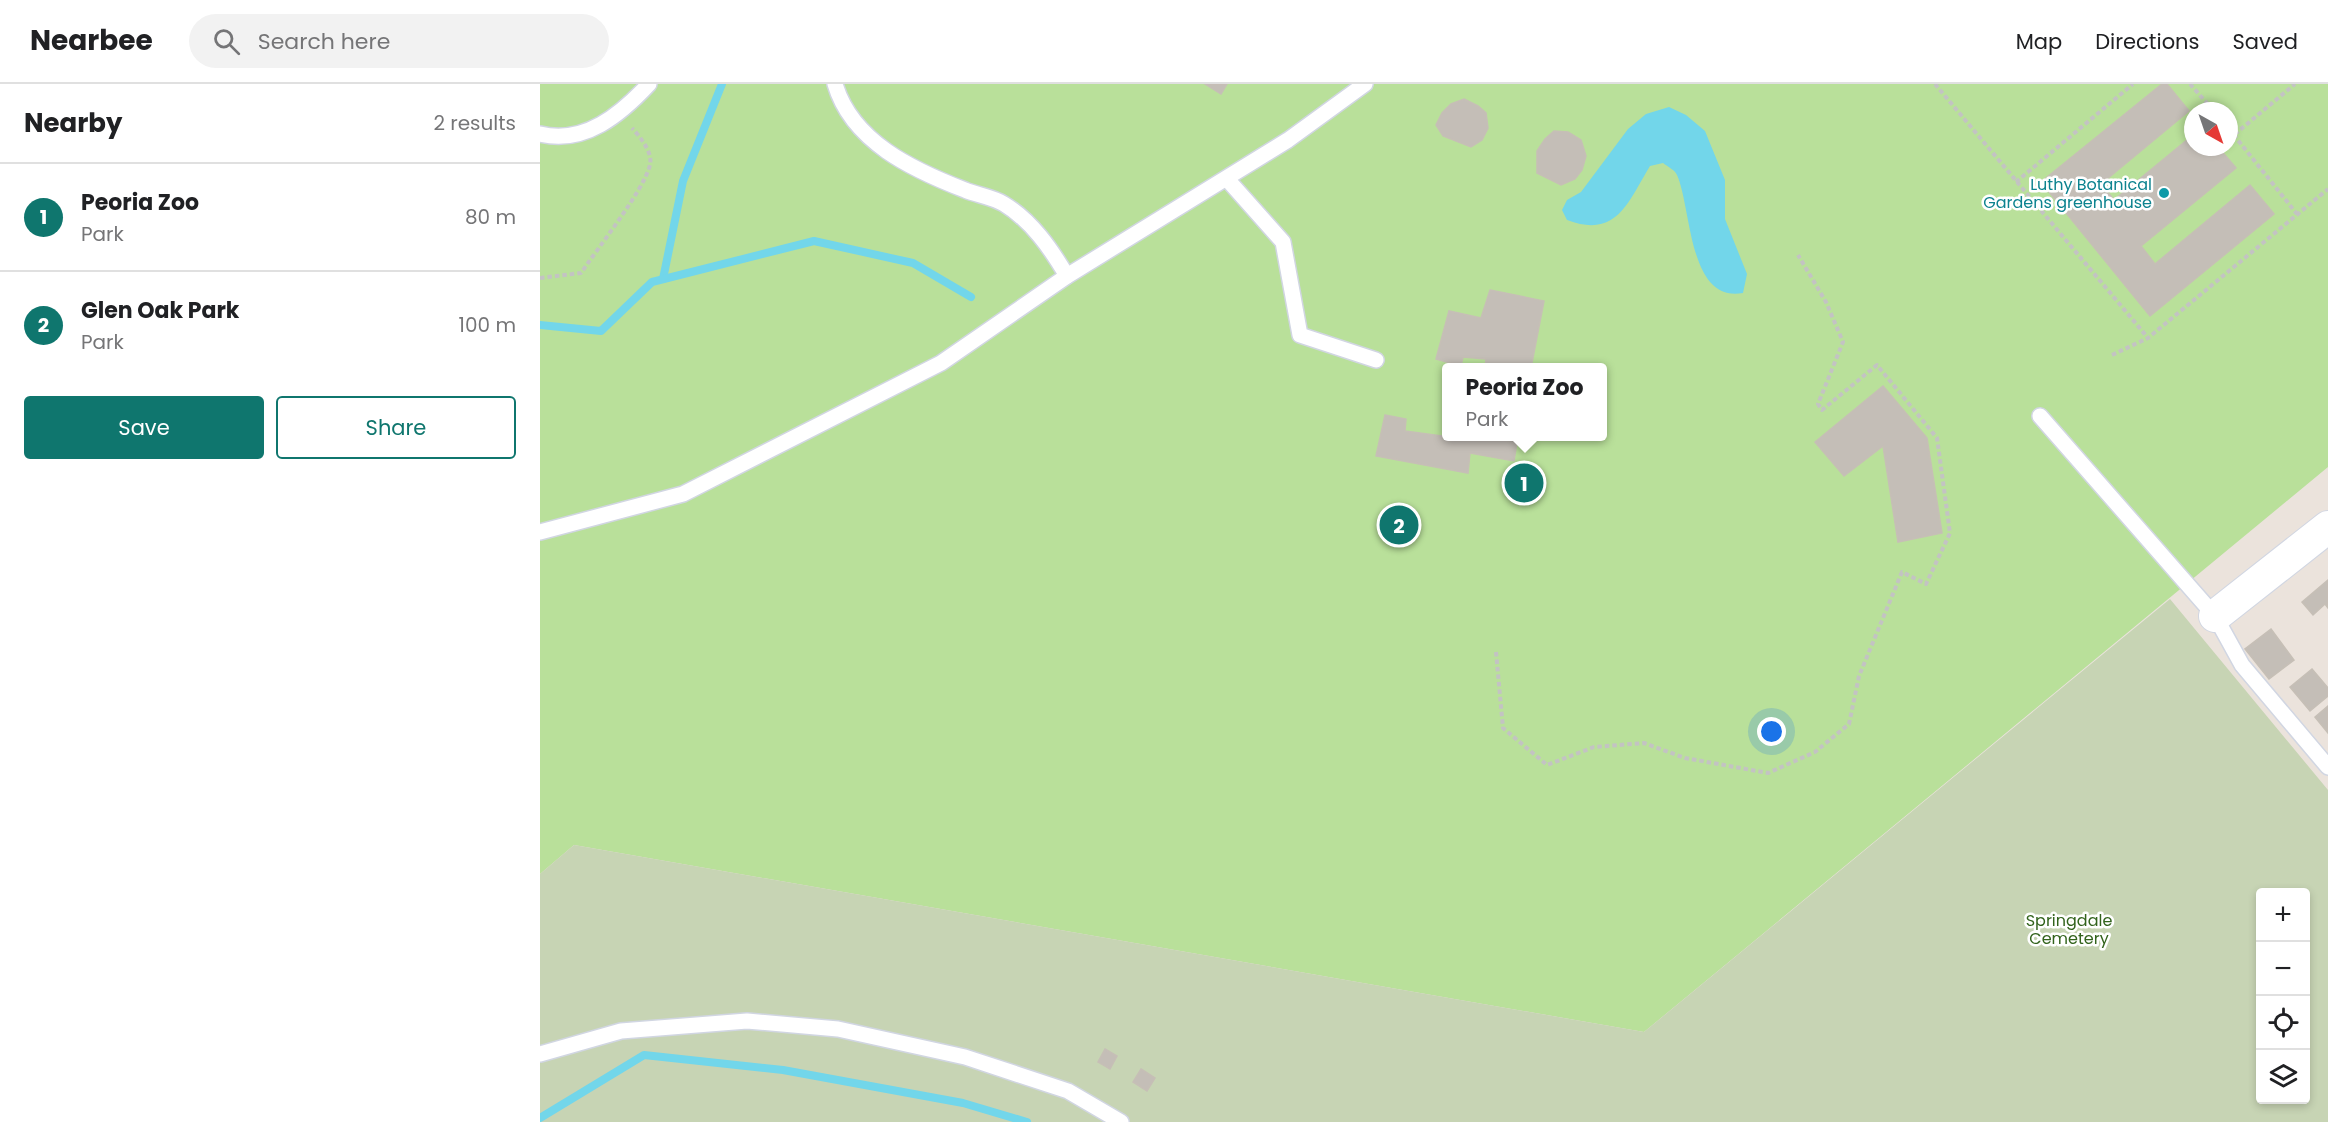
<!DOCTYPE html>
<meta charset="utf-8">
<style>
body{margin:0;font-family:Poppins,sans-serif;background:#f2f2f2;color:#202124}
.controls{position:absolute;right:18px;bottom:18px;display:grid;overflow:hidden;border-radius:6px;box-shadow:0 3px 9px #0003}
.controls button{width:54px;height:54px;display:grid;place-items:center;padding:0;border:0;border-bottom:2px solid #e0e0e0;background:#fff;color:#202124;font:30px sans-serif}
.compass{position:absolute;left:1644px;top:18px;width:54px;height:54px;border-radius:50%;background:#fff;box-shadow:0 3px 9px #0003;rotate:140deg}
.you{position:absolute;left:1232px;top:648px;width:21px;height:21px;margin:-15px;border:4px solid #fff;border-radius:50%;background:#1a73e8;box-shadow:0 0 0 9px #1a73e833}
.badge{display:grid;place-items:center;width:39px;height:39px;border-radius:50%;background:#0f766e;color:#fff;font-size:20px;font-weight:700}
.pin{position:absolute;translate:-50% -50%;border:3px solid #fff;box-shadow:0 2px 6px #0006}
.popup{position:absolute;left:902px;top:279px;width:165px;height:78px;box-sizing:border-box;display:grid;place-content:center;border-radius:6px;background:#fff;filter:drop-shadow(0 2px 4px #0005);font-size:20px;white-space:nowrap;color:#757577}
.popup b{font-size:22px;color:#202124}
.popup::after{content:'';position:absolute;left:50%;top:100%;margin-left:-12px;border:12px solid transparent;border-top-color:#fff}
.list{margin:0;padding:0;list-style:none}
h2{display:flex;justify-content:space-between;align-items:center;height:78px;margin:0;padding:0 24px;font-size:26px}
h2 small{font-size:20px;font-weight:400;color:#757577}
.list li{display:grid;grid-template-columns:39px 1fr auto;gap:18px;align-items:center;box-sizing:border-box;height:108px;padding:0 24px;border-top:2px solid #e0e0e0}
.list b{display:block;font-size:22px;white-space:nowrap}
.list p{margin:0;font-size:20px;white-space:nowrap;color:#757577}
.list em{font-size:20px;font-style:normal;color:#757577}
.actions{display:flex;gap:12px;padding:18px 24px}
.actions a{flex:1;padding:14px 0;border:2px solid #0f766e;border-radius:6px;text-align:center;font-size:21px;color:#0f766e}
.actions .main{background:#0f766e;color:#fff}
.icon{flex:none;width:33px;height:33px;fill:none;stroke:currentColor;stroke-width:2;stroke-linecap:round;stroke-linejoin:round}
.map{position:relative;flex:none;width:1788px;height:1038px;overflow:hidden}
header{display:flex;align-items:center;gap:36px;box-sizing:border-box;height:84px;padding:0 30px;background:#fff;border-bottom:2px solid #e0e0e0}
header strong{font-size:28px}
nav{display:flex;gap:33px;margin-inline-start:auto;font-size:21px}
.search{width:420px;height:54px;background:#f2f2f2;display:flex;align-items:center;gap:15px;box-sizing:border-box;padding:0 21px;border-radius:33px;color:#757577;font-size:22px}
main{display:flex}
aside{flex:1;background:#fff}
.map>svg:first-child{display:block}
.green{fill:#b9e09a;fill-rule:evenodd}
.cemetery{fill:#c7d4b4;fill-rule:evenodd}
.water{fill:#72d6ea}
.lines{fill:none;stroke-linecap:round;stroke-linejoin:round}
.stream{stroke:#72d6ea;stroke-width:8}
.building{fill:#c4beb7;stroke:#c6bfb6;stroke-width:1.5}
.lane-casing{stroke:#d1d6e2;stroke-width:18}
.street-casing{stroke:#d1d6e2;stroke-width:34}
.path{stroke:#c3c3c3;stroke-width:4;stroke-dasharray:4.5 3;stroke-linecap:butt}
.lane{stroke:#fff;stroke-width:15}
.street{stroke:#fff;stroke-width:32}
.culture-dot{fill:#0f9aa8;stroke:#fff;stroke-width:2}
.labels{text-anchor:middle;stroke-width:5;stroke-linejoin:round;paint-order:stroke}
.culture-label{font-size:16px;fill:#0d838f;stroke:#fff;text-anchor:end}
.park-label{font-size:16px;fill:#32631c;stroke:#fff}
</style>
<header>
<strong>Nearbee</strong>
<div class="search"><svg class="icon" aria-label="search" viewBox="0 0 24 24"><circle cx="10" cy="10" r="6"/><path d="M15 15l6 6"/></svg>Search here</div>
<nav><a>Map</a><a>Directions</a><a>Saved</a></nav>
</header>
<main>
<aside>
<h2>Nearby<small>2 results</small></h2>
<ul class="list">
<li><span class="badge">1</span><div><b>Peoria Zoo</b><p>Park</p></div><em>80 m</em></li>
<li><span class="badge">2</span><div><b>Glen Oak Park</b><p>Park</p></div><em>100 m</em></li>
</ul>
<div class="actions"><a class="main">Save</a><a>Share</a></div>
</aside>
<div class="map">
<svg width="1788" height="1038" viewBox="0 0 1788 1038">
<rect width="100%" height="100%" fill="#ebe3dc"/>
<!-- green -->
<path class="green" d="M0 0H1788V383L1104 948 34 761 0 790ZM1653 27H1689V63H1653ZM906 284H1062V352H906Z"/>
<!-- cemetery -->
<path class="cemetery" d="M1630 515 1788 706V1038H0V790L34 761 1104 948ZM1720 808H1766V1016H1720Z"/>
<!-- water -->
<path class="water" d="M1129 23 1146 31 1165 47 1185 96V135L1207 190 1203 209C1148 219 1152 125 1137 91 1135 86 1128 83 1123 79L1110 82C1088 118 1077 155 1027 136L1022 126 1027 116 1041 108 1088 45 1106 30Z"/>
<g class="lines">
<!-- stream -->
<g class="stream">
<path d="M123 195 143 97 182 0"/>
<path d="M0 241 61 247 112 198 274 157 373 179 431 213"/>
<path d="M0 1034 104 971 243 986 423 1019 487 1038"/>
</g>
</g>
<!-- building -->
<g class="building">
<path d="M665 0H687L681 10Z"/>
<path d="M1622 0H1627L1649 27 1561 100 1574 116 1653 51V63H1678L1696 84 1601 162 1615 180 1710 101 1734 130 1610 232 1501 98Z"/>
<path d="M924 15 938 22 946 29 948 44 942 56 931 63 903 52 896 41 902 29 911 20Z"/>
<path d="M1014 47 1028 48 1041 56 1046 72 1042 86 1035 95 1021 101 997 89V67L1005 55Z"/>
<path d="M950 206 1004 217 991 284H945L946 275 923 273 921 282 896 275 909 227 941 234Z"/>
<path d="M1343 302 1387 354 1402 449 1358 458 1343 362 1304 392 1275 358Z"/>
<path d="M845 331 866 335 865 347 902 352 906 343V352H978L974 377 930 369 928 389 836 372Z"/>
<path d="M1788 496V524L1785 520 1773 531 1762 518Z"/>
<path d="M1731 545 1754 576 1729 595 1705 565Z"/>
<path d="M1772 585 1788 604V612L1770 627 1750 603Z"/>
<path d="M1788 622V649L1775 633Z"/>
<path d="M565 965 577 972 570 985 558 978Z"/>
<path d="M601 985 615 994 607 1007 593 998Z"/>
</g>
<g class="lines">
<!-- lane casing -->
<g class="lane-casing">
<g id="lane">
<path d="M295 0C312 58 373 86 425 106 437 111 453 113 464 120 492 137 511 165 527 192"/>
<path d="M0 50C45 61 81 30 109 0"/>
<path d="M687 95 743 158 760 251 836 276"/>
<path d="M1500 332 1675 532 1702 581 1788 683"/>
<path d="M0 448 143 410 401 279 527 192 748 56 825 0"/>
<path d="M0 970 81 947 207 937 298 945 425 973 528 1007 581 1038"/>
</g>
</g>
<!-- street casing -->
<g class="street-casing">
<path id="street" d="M1675 532 1788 443"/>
</g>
<!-- path -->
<g class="path">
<path d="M1395 0 1608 254"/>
<path d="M1650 0 1674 27"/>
<path d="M1689 45 1757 130"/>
<path d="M1689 55 1755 0"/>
<path d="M1680 64 1681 63"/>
<path d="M1476 98 1593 0"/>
<path d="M0 194 41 189C57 165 104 106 110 81 113 68 100 53 92 44"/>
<path d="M1572 271 1608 254 1788 105"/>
<path d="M956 568 963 644 1007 681 1054 663 1104 659 1145 674 1228 689 1275 668 1309 640 1319 592 1362 488 1386 500 1410 449 1397 354 1337 281 1282 326 1278 320 1303 258 1286 218 1258 171"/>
</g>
<!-- lane -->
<use href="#lane" class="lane"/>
<!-- street -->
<use href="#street" class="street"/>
</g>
<!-- markers -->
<circle class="culture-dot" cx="1624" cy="109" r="6"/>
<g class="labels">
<!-- culture labels -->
<g class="culture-label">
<text x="1612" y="106">Luthy Botanical<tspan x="1612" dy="18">Gardens greenhouse</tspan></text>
</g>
<!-- park labels -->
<g class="park-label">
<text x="1529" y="842">Springdale<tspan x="1529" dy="18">Cemetery</tspan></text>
</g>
</g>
</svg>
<div class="controls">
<button>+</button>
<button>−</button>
<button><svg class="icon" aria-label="locate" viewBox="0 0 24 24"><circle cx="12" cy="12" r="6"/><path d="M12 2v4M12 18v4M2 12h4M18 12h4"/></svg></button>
<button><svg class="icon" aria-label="layers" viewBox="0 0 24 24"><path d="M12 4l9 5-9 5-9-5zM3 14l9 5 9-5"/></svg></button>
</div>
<svg class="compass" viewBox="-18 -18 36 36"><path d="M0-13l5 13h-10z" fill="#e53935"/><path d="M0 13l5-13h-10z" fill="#757577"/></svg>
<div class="you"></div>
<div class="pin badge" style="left:984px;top:399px">1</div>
<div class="popup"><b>Peoria Zoo</b>Park</div>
<div class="pin badge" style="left:859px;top:441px">2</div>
</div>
</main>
